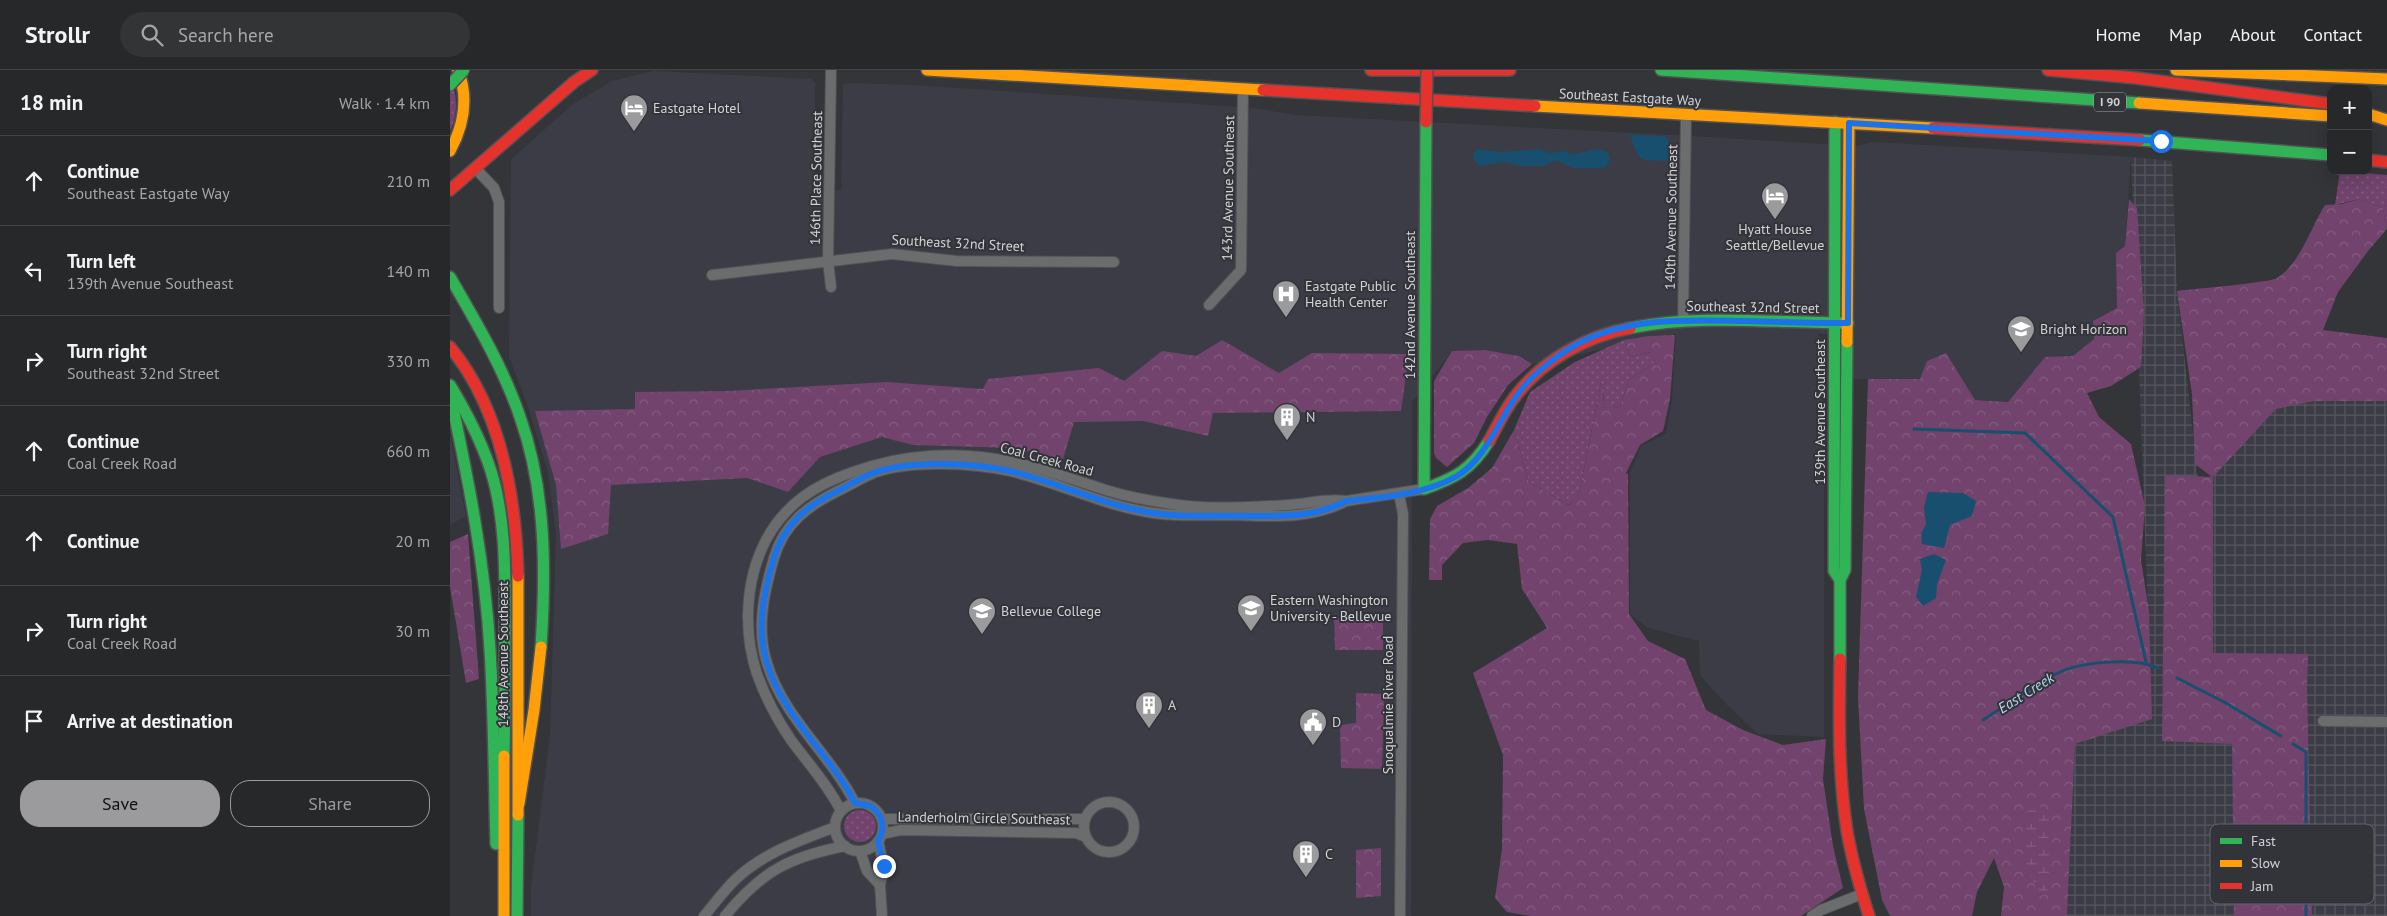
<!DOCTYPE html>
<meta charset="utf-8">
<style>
body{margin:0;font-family:"PT Sans",sans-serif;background:#333436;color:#f1f3f6}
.controls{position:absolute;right:15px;top:15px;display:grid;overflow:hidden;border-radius:10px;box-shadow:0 5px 20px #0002}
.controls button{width:45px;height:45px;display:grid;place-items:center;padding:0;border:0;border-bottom:1px solid #434447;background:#27282a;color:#f1f3f6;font:25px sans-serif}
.stop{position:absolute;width:15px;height:15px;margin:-11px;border:4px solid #1a73e8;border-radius:50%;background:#fff}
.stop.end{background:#1a73e8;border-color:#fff;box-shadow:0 1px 5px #0008}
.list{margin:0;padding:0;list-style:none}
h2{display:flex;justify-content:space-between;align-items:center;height:65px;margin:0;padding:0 20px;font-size:21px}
h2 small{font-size:16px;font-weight:400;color:#a4a6a8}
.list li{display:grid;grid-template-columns:32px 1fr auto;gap:15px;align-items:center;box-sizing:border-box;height:90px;padding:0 20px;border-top:1px solid #434447}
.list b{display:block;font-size:19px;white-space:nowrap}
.list p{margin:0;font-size:16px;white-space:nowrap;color:#a4a6a8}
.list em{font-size:16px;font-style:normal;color:#a4a6a8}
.actions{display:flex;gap:10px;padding:15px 20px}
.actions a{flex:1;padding:11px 0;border:1px solid #9b9b9e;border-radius:20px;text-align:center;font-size:18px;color:#9b9b9e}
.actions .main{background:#9b9b9e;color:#111}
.icon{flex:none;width:28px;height:28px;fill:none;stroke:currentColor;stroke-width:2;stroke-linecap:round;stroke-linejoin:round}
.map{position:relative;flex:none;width:1937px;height:846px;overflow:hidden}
header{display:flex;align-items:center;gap:30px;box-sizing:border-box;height:70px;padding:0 25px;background:#27282a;border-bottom:1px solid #434447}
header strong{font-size:24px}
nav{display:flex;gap:28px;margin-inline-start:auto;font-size:18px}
.search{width:350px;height:45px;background:#333436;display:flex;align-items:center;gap:12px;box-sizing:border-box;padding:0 18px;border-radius:28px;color:#a4a6a8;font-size:19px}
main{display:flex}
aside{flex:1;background:#27282a}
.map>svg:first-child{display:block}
.built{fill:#3c3c46}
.industrial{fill:url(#industrial-grid)}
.grass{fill:url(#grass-dots)}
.forest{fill:url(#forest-crowns)}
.wetland{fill:url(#wetland-marsh)}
.water{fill:#184f6e}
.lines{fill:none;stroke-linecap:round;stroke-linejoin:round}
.stream{stroke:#184f6e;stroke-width:3}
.street-casing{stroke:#505153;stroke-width:12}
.fast-casing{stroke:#505153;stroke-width:14}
.slow-casing{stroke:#505153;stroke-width:14}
.jam-casing{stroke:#505153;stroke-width:14}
.street{stroke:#6b6c6e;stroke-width:10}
.fast{stroke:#30b455;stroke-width:11}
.slow{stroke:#ff9f0a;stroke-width:11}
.jam{stroke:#e5322d;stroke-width:11}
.fast-bridge-casing{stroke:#505153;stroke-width:14;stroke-linecap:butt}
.jam-bridge-casing{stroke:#505153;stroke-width:14;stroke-linecap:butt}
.fast-bridge{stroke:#30b455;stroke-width:11}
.jam-bridge{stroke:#e5322d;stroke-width:11}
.route{stroke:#1a73e8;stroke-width:6}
.labels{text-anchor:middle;stroke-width:4;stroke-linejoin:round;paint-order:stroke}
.shield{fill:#333439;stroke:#a2a3a6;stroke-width:1}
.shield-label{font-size:12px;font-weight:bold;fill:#d2d2d5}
.street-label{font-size:14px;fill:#d2d2d5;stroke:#333439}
.poi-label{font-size:14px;fill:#d2d2d5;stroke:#333439;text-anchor:start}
.water-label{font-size:15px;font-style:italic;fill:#b3d8f2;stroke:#333439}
.key{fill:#333439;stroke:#636368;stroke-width:1}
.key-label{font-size:14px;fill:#d2d2d5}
</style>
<header>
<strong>Strollr</strong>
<div class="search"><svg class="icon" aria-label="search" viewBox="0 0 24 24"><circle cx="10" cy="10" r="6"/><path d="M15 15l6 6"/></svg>Search here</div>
<nav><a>Home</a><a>Map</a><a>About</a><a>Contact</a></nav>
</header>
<main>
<aside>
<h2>18 min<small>Walk · 1.4 km</small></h2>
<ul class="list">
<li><svg class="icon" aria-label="ahead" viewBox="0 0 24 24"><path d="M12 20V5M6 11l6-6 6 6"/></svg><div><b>Continue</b><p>Southeast Eastgate Way</p></div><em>210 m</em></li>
<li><svg class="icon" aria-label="left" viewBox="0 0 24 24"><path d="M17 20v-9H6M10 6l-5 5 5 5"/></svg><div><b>Turn left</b><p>139th Avenue Southeast</p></div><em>140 m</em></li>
<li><svg class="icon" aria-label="right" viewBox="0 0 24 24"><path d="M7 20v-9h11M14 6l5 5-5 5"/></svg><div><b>Turn right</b><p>Southeast 32nd Street</p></div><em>330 m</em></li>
<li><svg class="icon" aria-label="ahead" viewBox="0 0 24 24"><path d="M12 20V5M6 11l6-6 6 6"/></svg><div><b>Continue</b><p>Coal Creek Road</p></div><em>660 m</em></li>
<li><svg class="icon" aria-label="ahead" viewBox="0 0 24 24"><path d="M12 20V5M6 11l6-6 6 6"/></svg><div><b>Continue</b></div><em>20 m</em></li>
<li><svg class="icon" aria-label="right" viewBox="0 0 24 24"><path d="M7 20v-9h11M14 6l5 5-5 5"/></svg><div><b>Turn right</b><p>Coal Creek Road</p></div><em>30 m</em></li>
<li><svg class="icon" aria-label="arrive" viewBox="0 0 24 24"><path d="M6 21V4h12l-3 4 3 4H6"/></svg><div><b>Arrive at destination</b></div></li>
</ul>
<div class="actions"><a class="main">Save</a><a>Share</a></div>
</aside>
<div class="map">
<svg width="1937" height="846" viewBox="0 0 1937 846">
<defs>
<pattern id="industrial-grid" width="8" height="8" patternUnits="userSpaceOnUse" patternTransform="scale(1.25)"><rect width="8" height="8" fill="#3c3c46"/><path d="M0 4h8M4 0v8" fill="none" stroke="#575760"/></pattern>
<pattern id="grass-dots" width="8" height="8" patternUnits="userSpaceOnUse" patternTransform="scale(1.25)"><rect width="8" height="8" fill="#71436d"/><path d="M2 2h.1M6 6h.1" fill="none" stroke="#845d81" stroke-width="1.8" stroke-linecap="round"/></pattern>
<pattern id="forest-crowns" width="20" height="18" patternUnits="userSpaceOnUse" patternTransform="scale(1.25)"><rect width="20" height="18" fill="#71436d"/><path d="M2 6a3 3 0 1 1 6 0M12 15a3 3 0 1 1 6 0" fill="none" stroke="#845d81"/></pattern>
<pattern id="wetland-marsh" width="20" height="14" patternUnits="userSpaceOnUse" patternTransform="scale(1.25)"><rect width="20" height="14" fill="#71436d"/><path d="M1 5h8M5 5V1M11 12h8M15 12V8" fill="none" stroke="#845d81"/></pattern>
</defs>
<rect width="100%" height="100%" fill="#343538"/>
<!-- built -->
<g class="built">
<path d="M203 1 361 9 365 13 364 120H391L393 14 400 13 463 15 804 38 846 45 1259 67 1405 76 1423 72 1681 87 1675 176 1666 183 1667 238 1643 251 1644 269 1623 287H1595L1558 332 1525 330 1512 312 1470 309H1400L1402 266 1367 264 1374 271V667L1308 664 1276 634 1250 605 1249 571 1198 558 1180 544V402L1191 376 1216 364 1222 329 1226 264 1082 294 1069 286 1035 280 1002 281 962 332 961 846H81V816L100 665 106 465 98 402 78 337 59 287 61 89 123 34 162 11Z"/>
<path d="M0 364 16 446 0 455Z"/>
</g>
<!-- industrial -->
<path class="industrial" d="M1681 87 1722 91 1727 221 1749 417 1846 318 1937 323V846H1617L1625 674 1702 648Z"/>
<!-- grass -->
<g class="grass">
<path d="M0 6C7 23 9 43 0 61Z"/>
<path d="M1890 101 1937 105V159L1933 138 1909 129 1885 135Z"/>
<path d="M1174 270 1180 287 1202 282 1205 292 1179 310 1170 336 1153 338 1154 316 1151 313 1129 424 1119 435 1079 412 1064 360 1080 322 1125 292Z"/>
<circle cx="410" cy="756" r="16"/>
</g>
<!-- forest -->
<g class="forest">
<path d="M1679 129 1687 138 1694 242 1691 297 1661 316 1637 323 1649 347 1681 374 1695 436 1691 490 1699 541 1702 649 1625 674 1617 846H1551L1554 817 1544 788 1527 822 1522 846H1440L1432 830 1414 739 1408 627 1418 309H1470L1477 291 1496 283 1525 330 1558 332 1595 287 1623 286 1644 269 1643 251 1667 238 1666 183 1675 176Z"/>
<path d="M1909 129 1933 138 1937 159 1918 181 1888 222 1873 260 1937 268V331H1864L1826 339 1763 407V583L1858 584 1857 617 1862 846H1784L1782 674 1712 671 1715 405 1762 407 1745 394 1742 324 1727 221C1742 219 1818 213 1827 208 1850 194 1861 157 1875 135L1892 134Z"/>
<path d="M1225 265 1220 329 1213 361 1190 375 1176 403 1178 404 1179 544 1198 571 1235 589 1256 640 1293 660 1333 675 1376 669 1373 709 1383 776 1393 818 1351 846H1081L1057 842 1045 828 1052 779 1053 685 1023 603 1097 558 1072 519 1067 474 1038 470 1013 473 992 495V510H979L980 449 987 436 1018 418 1042 398 1064 360 1079 412 1119 435 1129 424 1151 313 1154 316 1153 338 1170 336 1179 310 1205 292 1201 282 1180 287 1174 270 1199 266Z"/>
<path d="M772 270 829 303 862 283 959 284 951 341 763 343 758 366 693 351 624 352 613 389 563 378 463 375 432 367 370 387 338 422 297 408 161 415 158 464 111 479 106 415 85 341 185 339V322L279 321 437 312 533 319 538 309 649 298 674 311 712 281 746 286Z"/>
<path d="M1035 280 1069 286 1082 294 1058 315 1037 347 1024 373 997 397 986 388 984 383V311L1002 281Z"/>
<path d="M18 464 29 609 16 613 0 517V472Z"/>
<path d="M933 546V580H885L884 548Z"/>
<path d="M906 623 934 624 932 699 891 698 890 655 906 653Z"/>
<path d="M931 778V826L906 828V780Z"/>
</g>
<!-- wetland -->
<path class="wetland" d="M1591 737 1599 742V812L1597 824 1589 826 1575 791 1576 742Z"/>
<!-- water -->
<g class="water">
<path d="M1180 65 1214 66 1218 69V91C1187 90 1191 94 1180 65Z"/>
<path d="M1027 79 1051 82 1089 79 1100 83 1117 81 1120 85 1146 79 1158 82 1160 88 1157 96 1153 98H1123L1109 91 1101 92 1095 96H1070L1053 92 1030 96 1023 89 1024 83Z"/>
<path d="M1478 422 1513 423 1526 431 1522 446 1500 455 1494 478 1472 474 1471 464 1476 455 1474 437Z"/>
<path d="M1484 484 1496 490 1487 514 1486 528 1473 536 1466 527 1472 500 1470 489Z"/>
</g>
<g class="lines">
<!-- stream -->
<g class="stream">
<path d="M1464 359 1575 363 1663 447 1696 592"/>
<path d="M1727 608 1774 632 1831 666"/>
<path d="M1533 650C1557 635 1585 613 1610 602 1632 592 1686 587 1708 598"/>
<path d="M1843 674 1856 682V846"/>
</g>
<!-- street casing -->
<g class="street-casing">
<g id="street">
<path d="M381 0 378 191 381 217"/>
<path d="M26 99 44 118 49 132V238"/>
<path d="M262 205 442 184 507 191 664 192"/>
<path d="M759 235 791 200 793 19"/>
<path d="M1233 250 1236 45"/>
<path d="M949 424 953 444 950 846"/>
<path d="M1873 651 1937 652"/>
<circle cx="659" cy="757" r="25"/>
<path d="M405 733C380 684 333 647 317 593 306 558 314 522 324 488 334 453 359 435 390 420 402 414 414 407 426 402 463 390 523 393 560 401 606 412 650 434 697 442 725 447 754 445 782 445 821 446 861 450 896 431"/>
<circle cx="409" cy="757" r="24"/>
<path d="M391 741C378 715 358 693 341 670 328 651 315 626 307 604 293 562 295 510 316 470 336 433 365 415 403 402 453 384 510 380 562 392 595 399 627 411 659 421 679 427 701 431 722 434 755 440 803 437 837 435 857 434 876 428 896 431L974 419"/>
<path d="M432 749H635"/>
<path d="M432 764 451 760 626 763 636 767"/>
<path d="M428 771 434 796 430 815 432 846"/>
<path d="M410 781 417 801 430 815"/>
<path d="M254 846C265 833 275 819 287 808 315 782 350 771 385 757"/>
<path d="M275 846C312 801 339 787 395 776"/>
<path d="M1362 846 1371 840 1412 824"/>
</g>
</g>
<!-- fast casing -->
<g class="fast-casing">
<g id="fast">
<path d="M1211 0 1689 33"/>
<path d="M976 52 974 419C1005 408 1021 400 1039 371"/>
<path d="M1385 52 1384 501 1390 510"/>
<path d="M1690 70 1881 85"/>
<path d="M0 207C26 252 53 297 70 347 96 420 96 500 91 577"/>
<path d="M1180 258C1251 244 1326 253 1398 253"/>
<path d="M0 315C17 343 31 370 41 401 56 450 55 502 55 553 55 597 55 642 54 686"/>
<path d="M0 324C18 408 35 493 40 580 44 644 44 709 46 774"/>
<path d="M1390 589V510L1395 500 1397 272"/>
<path d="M67 846 68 745"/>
</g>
</g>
<!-- slow casing -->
<g class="slow-casing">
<g id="slow">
<path d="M477 0 813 20"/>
<path d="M1726 0 1937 9"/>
<path d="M1689 33 1881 46"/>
<path d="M1085 36 1483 58"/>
<path d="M1918 44 1937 50"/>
<path d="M0 81C14 55 19 28 8 0"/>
<path d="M1397 272 1399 53"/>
<path d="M69 734 84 640 91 577"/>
<path d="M68 745V506"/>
<path d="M54 846V686"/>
</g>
</g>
<!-- jam casing -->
<g class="jam-casing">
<g id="jam">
<path d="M921 0H1060"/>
<path d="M1598 0 1686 8 1881 34"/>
<path d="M813 20 1085 36"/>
<path d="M1483 58 1690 70"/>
<path d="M1918 90 1937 92"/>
<path d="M0 120 124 12 142 0"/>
<path d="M0 277C52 340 66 427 68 506"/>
<path d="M1039 371C1047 357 1054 341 1064 328 1091 291 1136 266 1180 258"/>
<path d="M1390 589C1389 646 1388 704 1397 761 1402 790 1410 818 1419 846"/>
</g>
</g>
<!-- street -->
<use href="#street" class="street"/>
<!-- fast -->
<use href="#fast" class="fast"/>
<!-- slow -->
<use href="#slow" class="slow"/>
<!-- jam -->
<use href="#jam" class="jam"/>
<!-- fast-bridge casing -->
<g class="fast-bridge-casing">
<path id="fast-bridge" d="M0 15 14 0"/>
</g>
<!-- jam-bridge casing -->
<g class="jam-bridge-casing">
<path id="jam-bridge" d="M976 52 977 0"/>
</g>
<!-- fast-bridge -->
<use href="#fast-bridge" class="fast-bridge"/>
<!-- jam-bridge -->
<use href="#jam-bridge" class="jam-bridge"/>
</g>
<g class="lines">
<!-- route -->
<path class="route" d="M434 796 428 771C436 757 433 746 421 736L405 733C380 684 333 647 317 593 306 558 314 522 324 488 334 455 356 436 386 422 399 415 412 407 426 402 463 390 523 393 560 401 606 412 650 434 697 442 729 448 763 445 796 446 830 446 865 448 896 431 933 427 974 425 1007 406 1035 389 1047 354 1065 328 1080 305 1107 285 1131 272 1181 247 1238 250 1291 251 1327 252 1362 253 1398 253L1399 53 1711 71"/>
</g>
<!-- icons -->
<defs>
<g id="hotel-pin" transform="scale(1.4375)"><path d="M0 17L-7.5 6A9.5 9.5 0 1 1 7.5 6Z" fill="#9b9b9e" stroke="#333439"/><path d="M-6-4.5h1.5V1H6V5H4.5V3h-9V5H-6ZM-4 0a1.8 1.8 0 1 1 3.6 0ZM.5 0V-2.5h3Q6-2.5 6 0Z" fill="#fff"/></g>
<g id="hospital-pin" transform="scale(1.4375)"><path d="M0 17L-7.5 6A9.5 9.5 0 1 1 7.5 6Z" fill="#9b9b9e" stroke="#333439"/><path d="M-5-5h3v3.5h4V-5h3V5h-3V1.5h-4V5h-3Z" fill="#fff"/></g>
<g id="school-pin" transform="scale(1.4375)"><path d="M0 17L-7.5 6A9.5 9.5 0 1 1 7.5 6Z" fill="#9b9b9e" stroke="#333439"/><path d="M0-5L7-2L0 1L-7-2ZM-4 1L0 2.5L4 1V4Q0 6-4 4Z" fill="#fff"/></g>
<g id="building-pin" transform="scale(1.4375)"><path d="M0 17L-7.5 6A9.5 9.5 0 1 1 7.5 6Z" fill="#9b9b9e" stroke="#333439"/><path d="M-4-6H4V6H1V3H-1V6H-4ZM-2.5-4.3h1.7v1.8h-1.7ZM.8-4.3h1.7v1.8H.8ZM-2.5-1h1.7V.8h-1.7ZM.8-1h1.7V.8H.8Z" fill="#fff"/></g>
<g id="university-pin" transform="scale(1.4375)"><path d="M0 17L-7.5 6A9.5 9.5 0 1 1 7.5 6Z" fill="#9b9b9e" stroke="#333439"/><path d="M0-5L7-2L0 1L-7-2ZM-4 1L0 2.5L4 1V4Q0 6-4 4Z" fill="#fff"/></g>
<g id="civic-pin" transform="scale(1.4375)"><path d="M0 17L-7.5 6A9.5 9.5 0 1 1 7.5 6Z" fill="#9b9b9e" stroke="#333439"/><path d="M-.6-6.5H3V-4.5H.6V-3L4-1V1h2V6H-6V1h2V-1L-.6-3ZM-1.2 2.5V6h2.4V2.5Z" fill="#fff"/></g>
</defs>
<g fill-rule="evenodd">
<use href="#hotel-pin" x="184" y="38"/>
<use href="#hotel-pin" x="1325" y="126"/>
<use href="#hospital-pin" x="836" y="224"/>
<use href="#school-pin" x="1571" y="259"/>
<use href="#building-pin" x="837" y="347"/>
<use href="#university-pin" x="801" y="538"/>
<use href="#university-pin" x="532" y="541"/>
<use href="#building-pin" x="699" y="635"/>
<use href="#civic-pin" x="863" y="652"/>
<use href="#building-pin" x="856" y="784"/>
</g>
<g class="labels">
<!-- shield labels -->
<rect class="shield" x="1644" y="22.5" width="32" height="19" rx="4"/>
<g class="shield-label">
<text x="1660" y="36">I 90</text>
</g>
<!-- street labels -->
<g class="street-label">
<text transform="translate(1180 27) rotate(3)" y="5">Southeast Eastgate Way</text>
<text transform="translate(366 108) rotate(-89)" y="5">146th Place Southeast</text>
<text transform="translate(778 118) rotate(-89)" y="5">143rd Avenue Southeast</text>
<text transform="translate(1221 147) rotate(-89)" y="5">140th Avenue Southeast</text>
<text transform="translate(508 173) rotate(3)" y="5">Southeast 32nd Street</text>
<text transform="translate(960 235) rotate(-90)" y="5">142nd Avenue Southeast</text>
<text transform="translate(1303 237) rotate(1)" y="5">Southeast 32nd Street</text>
<text transform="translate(1370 342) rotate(-90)" y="5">139th Avenue Southeast</text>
<text transform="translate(597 389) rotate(15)" y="5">Coal Creek Road</text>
<text transform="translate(53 584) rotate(-90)" y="5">148th Avenue Southeast</text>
<text transform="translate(938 635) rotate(-90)" y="5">Snoqualmie River Road</text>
<text transform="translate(534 748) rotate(1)" y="5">Landerholm Circle Southeast</text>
</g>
<!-- poi labels -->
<g class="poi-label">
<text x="203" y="43">Eastgate Hotel</text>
<text x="1325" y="164" text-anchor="middle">Hyatt House<tspan x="1325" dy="16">Seattle/Bellevue</tspan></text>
<text x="855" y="221">Eastgate Public<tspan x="855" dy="16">Health Center</tspan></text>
<text x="1590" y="264">Bright Horizon</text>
<text x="856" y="352">N</text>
<text x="820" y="535">Eastern Washington<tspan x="820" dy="16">University - Bellevue</tspan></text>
<text x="551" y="546">Bellevue College</text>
<text x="718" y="640">A</text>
<text x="882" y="657">D</text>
<text x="875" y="789">C</text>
</g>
<!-- water labels -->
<g class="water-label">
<text transform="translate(1576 623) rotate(-32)" y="5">East Creek</text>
</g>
</g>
<!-- legend -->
<rect x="1760" y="754" width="164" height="80" rx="8" class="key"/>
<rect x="1770" y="768" width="22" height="6" fill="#30b455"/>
<rect x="1770" y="790" width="22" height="7" fill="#ff9f0a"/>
<rect x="1770" y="813" width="22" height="6" fill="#e5322d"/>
<g class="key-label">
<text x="1801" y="776">Fast</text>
<text x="1801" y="798">Slow</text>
<text x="1801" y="821">Jam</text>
</g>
</svg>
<div class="controls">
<button>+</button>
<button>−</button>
</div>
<div class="stop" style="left:1711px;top:71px"></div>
<div class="stop end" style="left:434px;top:796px"></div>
</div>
</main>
